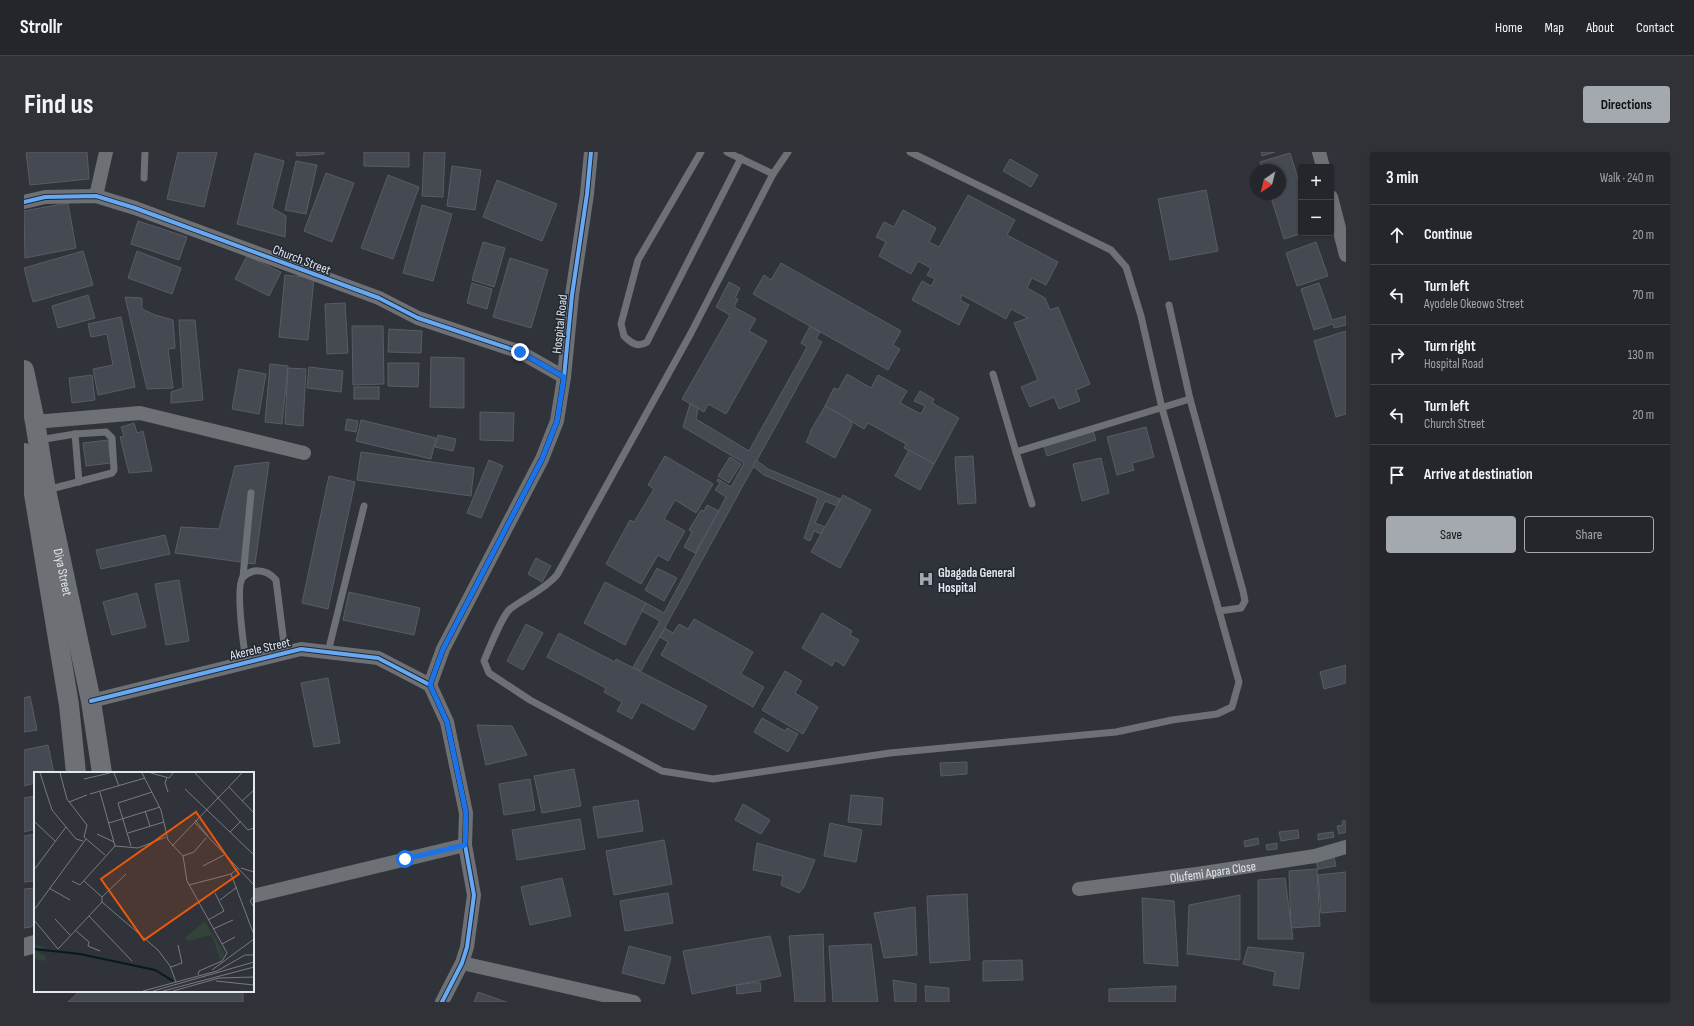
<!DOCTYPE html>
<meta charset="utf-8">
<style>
body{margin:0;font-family:"Sofia Sans Condensed",sans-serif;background:#303237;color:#f1f3f6}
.controls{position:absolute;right:12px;top:12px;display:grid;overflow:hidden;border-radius:4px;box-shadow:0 1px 3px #0004}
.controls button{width:36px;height:36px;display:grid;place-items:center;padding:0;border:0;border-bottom:1px solid #414347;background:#24262b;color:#f1f3f6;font:20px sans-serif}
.compass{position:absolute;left:1226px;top:12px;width:36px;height:36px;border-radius:50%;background:#24262b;box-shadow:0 1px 3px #0004;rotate:215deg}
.stop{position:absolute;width:12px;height:12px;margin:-9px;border:3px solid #1a73e8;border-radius:50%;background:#fff}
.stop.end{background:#1a73e8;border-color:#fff;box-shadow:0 1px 4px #0008}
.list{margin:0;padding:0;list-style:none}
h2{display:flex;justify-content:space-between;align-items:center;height:52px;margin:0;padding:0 16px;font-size:17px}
h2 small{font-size:13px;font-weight:400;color:#a3a5a9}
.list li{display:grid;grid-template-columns:26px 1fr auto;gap:12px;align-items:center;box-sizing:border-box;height:60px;padding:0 16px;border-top:1px solid #414347}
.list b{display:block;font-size:15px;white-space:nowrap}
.list p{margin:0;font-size:13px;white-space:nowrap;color:#a3a5a9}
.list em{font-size:13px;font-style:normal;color:#a3a5a9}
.actions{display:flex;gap:8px;padding:12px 16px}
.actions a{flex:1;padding:9px 0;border:1px solid #a4a8af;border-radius:4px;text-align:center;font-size:14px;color:#a4a8af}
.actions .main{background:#a4a8af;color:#111}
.icon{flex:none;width:22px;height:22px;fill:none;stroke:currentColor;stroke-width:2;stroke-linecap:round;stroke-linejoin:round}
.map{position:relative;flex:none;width:1322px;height:850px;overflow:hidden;border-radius:4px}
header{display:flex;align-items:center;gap:24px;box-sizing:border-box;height:56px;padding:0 20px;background:#24262b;border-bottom:1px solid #414347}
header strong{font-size:19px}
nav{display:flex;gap:22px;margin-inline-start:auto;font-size:14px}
.intro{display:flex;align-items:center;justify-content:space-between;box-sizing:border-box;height:96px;padding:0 24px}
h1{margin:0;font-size:28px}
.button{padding:10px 18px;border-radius:4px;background:#a4a8af;color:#111;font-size:14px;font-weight:700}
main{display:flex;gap:24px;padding:0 24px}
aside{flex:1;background:#24262b;border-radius:4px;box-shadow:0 1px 3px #0004}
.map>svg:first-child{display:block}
.building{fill:#454951;stroke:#595c62}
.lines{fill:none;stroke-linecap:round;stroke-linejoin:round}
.service{stroke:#6d7075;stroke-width:7}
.minor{stroke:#6d7075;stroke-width:14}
.tertiary{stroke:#6d7075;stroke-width:18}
.secondary{stroke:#6d7075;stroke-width:20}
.cycleway-casing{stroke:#222833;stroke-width:6}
.cycleway{stroke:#66a8f1;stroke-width:4}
.route{stroke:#1a73e8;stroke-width:5}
.labels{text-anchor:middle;stroke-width:3;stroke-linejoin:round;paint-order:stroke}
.street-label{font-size:13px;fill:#e3e7ee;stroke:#222833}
.poi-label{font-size:13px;font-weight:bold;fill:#e3e7ee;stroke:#222833;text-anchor:start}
.inset-river{fill:none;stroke:#041c21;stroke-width:2}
.inset-road{fill:none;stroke:#787b81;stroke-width:1}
.view{fill:#e8590c;fill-opacity:0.15;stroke:#e8590c;stroke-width:2}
.inset-edge{fill:none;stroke:#e3e7ee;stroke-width:2}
</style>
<header>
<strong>Strollr</strong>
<nav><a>Home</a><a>Map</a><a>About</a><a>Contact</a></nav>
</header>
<div class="intro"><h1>Find us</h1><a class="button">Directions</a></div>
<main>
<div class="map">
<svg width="1322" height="850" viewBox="0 0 1322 850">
<rect width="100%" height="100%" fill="#303339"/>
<!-- building -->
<g class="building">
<path d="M2 0H63L65 27 6 33Z"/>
<path d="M154 0H193L180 55 143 47Z"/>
<path d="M272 0H300V2L273 4Z"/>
<path d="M340 0H385V15L340 14Z"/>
<path d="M400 0H421L419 45 398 44Z"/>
<path d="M1237 0H1251L1238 4Z"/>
<path d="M231 1 260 9 248 56 262 64 261 85 213 72Z"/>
<path d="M1266 1 1277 36V81H1279L1260 87 1246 42H1256V18H1239L1236 10Z"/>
<path d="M986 7 1014 23 1007 35 979 19Z"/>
<path d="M272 9 293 13 282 62 261 58Z"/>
<path d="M428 14 457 18 451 58 423 54Z"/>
<path d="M302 21 330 31 308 90 280 79Z"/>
<path d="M364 23 395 35 369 107 337 96Z"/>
<path d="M473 28 533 52 518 89 459 65Z"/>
<path d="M1182 38 1194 99 1146 108 1134 47Z"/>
<path d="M944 43 991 68 983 83 1034 110 1022 133 1008 126 1003 136 1021 146 1026 158 1034 155 1066 232 1052 238 1056 249 1035 257 1030 245 1006 255 997 235 1014 228 990 171 1004 166 987 157 982 167 938 143 936 148 945 153 935 173 888 148 898 129 907 134 911 127 903 123 907 116 894 109 887 122 855 104 862 90 852 85 860 70 870 75 879 58 912 76 905 90 915 95Z"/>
<path d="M44 51 52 96 1 106 0 59Z"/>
<path d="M398 53 428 62 409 129 379 121Z"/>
<path d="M114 69 163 85 155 108 107 92Z"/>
<path d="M459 90 481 96 470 135 448 128Z"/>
<path d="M1292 90 1304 124 1273 134 1262 101Z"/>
<path d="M59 99 69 133 9 150 0 116Z"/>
<path d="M113 99 157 116 148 142 104 126Z"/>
<path d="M223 104 257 120 245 144 211 127Z"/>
<path d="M486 106 524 118 507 176 469 165Z"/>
<path d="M757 111 877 179 869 193 876 197 864 218 729 142 740 123 747 128Z"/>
<path d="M261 123 290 126 284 188 255 185Z"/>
<path d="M705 130 716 136 711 146 714 147 710 155 732 167 725 179 743 189 702 262 684 252 680 260 658 247 706 163 692 155Z"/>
<path d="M448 131 468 137 463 157 443 151Z"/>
<path d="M1295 131 1308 168 1322 164V173L1310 176 1309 172 1290 178 1277 137Z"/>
<path d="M64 143 71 166 34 176 28 154Z"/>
<path d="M101 145 118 146V157L131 163 149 168 151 196 144 197 149 236 123 237Z"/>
<path d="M321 151 324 201 303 202 301 152Z"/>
<path d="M97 165 111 235 74 243 69 217 89 213 83 182 67 185 64 172Z"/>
<path d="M155 168H171L179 248 147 251V240L159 236Z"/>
<path d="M328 174H359L360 232 329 233Z"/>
<path d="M786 174 796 180 792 187 798 190 617 519 609 515 636 469 618 459 622 451 640 461 702 345 691 338 696 331 693 329 694 327 707 335 720 311 659 275 666 252 674 256 672 267 725 299 783 195 777 191Z"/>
<path d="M365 177 398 179 397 201 364 200Z"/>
<path d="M1322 179V262L1312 265 1290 189Z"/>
<path d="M407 205 440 206V256L406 255Z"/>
<path d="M364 211H395L394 235 364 234Z"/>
<path d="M246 212 264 214 258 272 241 270Z"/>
<path d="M285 215 319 219 317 240 283 236Z"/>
<path d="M264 216 282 217 279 274 261 272Z"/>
<path d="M215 217 242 222 235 262 208 257Z"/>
<path d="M823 222 847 236 854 223 883 239 876 251 897 262 901 254 890 249 896 239 910 247 908 251 935 266 910 312 880 296 882 292 844 271 840 277 801 254 810 236 814 238Z"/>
<path d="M68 223 71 248 48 251 45 226Z"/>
<rect x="330" y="235" width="25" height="12"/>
<path d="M801 254 826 268 828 273 811 306 782 290 787 280H786Z"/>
<path d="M456 260 490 261 489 289 456 288Z"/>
<path d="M323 267 334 269 332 280 321 278Z"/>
<path d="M337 268 412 286 407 307 332 289Z"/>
<path d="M110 271 113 281 119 279 128 319 105 321 96 285 100 284 97 275Z"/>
<path d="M1122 275 1130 305 1108 311 1110 318 1093 323 1083 285Z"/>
<path d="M1069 279 1072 288 1023 304 1020 294Z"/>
<path d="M414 283 432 287 429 299 411 295Z"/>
<path d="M84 288 87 311 62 314 59 291Z"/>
<path d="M885 298 910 312 896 338 871 324Z"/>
<path d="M337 300 450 316 447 344 333 328Z"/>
<path d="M641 304 689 332 672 361 651 348 640 367 661 379 644 409 634 403 617 432 582 412 606 368 610 370 630 337 624 333Z"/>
<path d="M949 304 952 351 934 352 931 305Z"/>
<path d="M706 305 717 312 705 331 694 324Z"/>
<path d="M1077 306 1085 341 1058 349 1049 312Z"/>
<path d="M465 308 479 314 457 366 443 361Z"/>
<path d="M732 308 744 317 816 347 813 354 801 349 791 371 801 375 797 382 790 379 786 389 780 386 794 346 740 323 729 314Z"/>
<path d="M245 310 231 412 151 401 157 375 195 377 211 314Z"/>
<path d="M305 324 331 330 304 457 278 451Z"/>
<path d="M819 343 847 358 816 416 787 400Z"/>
<path d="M683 353 695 359 671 401 660 395 668 380 665 378 677 358 680 359Z"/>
<path d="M141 383 146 402 77 417 72 398Z"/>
<path d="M512 406 527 414 518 430 504 422Z"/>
<path d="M633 416 653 426 640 449 621 438Z"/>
<path d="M155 428 165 489 142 493 131 432Z"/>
<path d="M581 430 622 451 601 493 560 471Z"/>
<path d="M325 440 396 456 390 483 319 468Z"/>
<path d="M113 441 122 475 88 483 79 450Z"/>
<path d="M798 461 828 479 826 483 835 488 820 514 811 508 808 514 778 496Z"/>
<path d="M670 467 729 500 717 522 740 535 729 555 637 503 644 490 636 485 641 476 649 481 655 472 664 477Z"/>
<path d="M502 472 519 481 499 518 483 509Z"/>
<path d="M535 481 591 510 592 507 683 554 670 578 617 550 608 567 593 559 598 550 580 540 582 536 523 505Z"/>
<path d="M1322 513V531L1300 537 1296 520Z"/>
<path d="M761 519 778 529 771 541 794 555 779 582 738 558Z"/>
<path d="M304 526 316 591 290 595 277 531Z"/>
<path d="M6 544 13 578 0 580V546Z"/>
<path d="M738 566 761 579 763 576 774 582 764 600 730 580Z"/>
<path d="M453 573 488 574 503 603 462 613Z"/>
<path d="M24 593 30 621H11V631L0 634V598Z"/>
<path d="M943 610V622L917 624 916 611Z"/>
<path d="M550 617 557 654 518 661 510 624Z"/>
<path d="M506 627 511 658 480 663 475 632Z"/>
<path d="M827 643 859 646 857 673 824 670Z"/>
<path d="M11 644V677L0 680V646Z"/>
<path d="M614 648 619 679 574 686 569 655Z"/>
<path d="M719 652 746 668 737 682 711 668Z"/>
<path d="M556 667 561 697 493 708 488 678Z"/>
<path d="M1318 669H1322V680L1315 682 1313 674 1319 673Z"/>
<path d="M806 671 838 678 832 710 800 704Z"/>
<path d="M1274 678 1275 686 1257 689 1255 680Z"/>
<path d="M1309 680 1310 685 1294 688V682Z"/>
<path d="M11 682V729L0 730V684Z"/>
<path d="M1234 686 1235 692 1221 695 1220 689Z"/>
<path d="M640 688 648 732 590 743 582 699Z"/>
<path d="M733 691 791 708 780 735 775 741 757 733 759 724 729 718Z"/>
<path d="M1253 691V697L1243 698 1242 693Z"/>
<path d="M1310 705 1312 714 1294 717 1292 708Z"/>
<path d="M1293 717 1296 774 1267 776 1265 719Z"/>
<path d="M1322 720V759L1297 761 1294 723Z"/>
<path d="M538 726 547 764 506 773 497 735Z"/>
<path d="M1261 726 1269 787H1234V728Z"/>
<path d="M11 736V771L7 775 0 776V737Z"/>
<path d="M644 741 649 771 601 779 596 749Z"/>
<path d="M943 742 946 808 906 811 903 744Z"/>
<path d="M1216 743V808L1163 802 1165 753Z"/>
<path d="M1118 746 1150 749 1154 814 1120 811Z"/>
<path d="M891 755 893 803 860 806 850 761Z"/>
<path d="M799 782 801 850H771L765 784Z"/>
<path d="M746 784 757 824 668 842 659 799Z"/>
<path d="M847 792 854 850H809L805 794Z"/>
<path d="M605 794 647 805 640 832 598 821Z"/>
<path d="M1224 795 1280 801 1275 837 1249 833 1251 820 1219 812Z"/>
<path d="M998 808 999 828 959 829V809Z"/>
<path d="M869 828 892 832V850H871Z"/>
<path d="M736 830 737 839 713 842 712 833Z"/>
<path d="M901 834 925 836V850H902Z"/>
<path d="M1152 834 1151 850H1085V837Z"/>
<path d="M56 839H219V850H44Z"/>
<path d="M454 840 482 850H450Z"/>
</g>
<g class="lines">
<!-- service -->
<g class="service">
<path d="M677 0 614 108 597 172 600 184C607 191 614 196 623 190L717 6"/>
<path d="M703 0 749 22"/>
<path d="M764 0 749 22 667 181 533 423C520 438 502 445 486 457 479 463 464 499 460 509L465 521 506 548 638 619 689 627 866 601 1092 580 1148 568 1193 562 1208 555 1215 530 1138 256 1117 164 1102 115 1087 98 886 0"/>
<path d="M120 26 121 0"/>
<path d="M1145 153 1166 247 1219 439 1221 449 1217 456 1195 459"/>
<path d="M969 222 992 300"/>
<path d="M51 282 55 330"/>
<path d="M15 288 51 282 82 280 88 286 90 318 88 321 23 338"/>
<path d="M1008 352 992 300 1166 247"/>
<path d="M219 425 227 341"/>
<path d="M304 500 340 354"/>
<path d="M222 510C220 496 211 434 219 425 222 422 226 420 230 419 239 418 246 421 252 428L261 500"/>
</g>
<!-- minor -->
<g class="minor">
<path d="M1295 0 1299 15"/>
<path d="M72 44 82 0"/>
<path d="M1307 45 1322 103"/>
<path d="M0 50 21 45 72 44 111 56 355 146 394 166 496 200 540 225"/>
<path d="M11 270 116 261 280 301"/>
<path d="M406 533 419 497 518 307 533 269 540 225 548 143 563 42 567 0"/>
<path d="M406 533 423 570 442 661 441 693 450 743 443 795 438 811 418 850"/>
<path d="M67 549 277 497 354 506 406 533"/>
<path id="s1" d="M1055 737 1173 722 1291 704 1322 695"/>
<path d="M229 744 441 693"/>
<path d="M438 811 610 850"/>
</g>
<!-- tertiary -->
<path class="tertiary" d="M0 795 11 792"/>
<!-- secondary -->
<g class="secondary">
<path id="s2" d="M0 218 11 270 22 338 67 549 78 621"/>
<path d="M0 301 10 342 45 553 52 621"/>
</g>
<!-- cycleway casing -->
<g class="cycleway-casing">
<g id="cycleway">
<path d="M0 50 21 45 72 44 111 56 355 146 394 166 496 200 540 225"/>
<path d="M406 533 419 497 518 307 533 269 540 225 548 143 563 42 567 0"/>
<path d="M406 533 423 570 442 661 441 693 450 743 443 795 438 811 418 850"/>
<path d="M67 549 277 497 354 506 406 533"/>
</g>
</g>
<!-- cycleway -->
<use href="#cycleway" class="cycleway"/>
</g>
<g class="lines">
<!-- route -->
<path class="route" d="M381 707 441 693 442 661 423 570 406 533 419 497 518 307 533 269 540 225 496 200"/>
</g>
<!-- icons -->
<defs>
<g id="hospital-bare" transform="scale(1.2)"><path d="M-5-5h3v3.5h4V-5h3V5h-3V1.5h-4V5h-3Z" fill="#a4a8af" stroke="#222833" stroke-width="2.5" paint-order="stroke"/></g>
</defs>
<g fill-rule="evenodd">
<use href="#hospital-bare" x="902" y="427"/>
</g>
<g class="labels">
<!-- street labels -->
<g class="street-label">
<text transform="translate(278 107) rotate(21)" y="5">Church Street</text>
<text transform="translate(535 172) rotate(-84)" y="5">Hospital Road</text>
<text dy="5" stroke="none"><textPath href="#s2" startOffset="206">Diya Street</textPath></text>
<text transform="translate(236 496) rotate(-13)" y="5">Akerele Street</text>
<text dy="5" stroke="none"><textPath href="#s1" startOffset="135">Olufemi Apara Close</textPath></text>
</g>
<!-- poi labels -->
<g class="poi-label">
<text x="914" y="425">Gbagada General<tspan x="914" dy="15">Hospital</tspan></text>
</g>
</g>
<!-- overview -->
<g transform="translate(10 620)">
<rect width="220" height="220" fill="#303339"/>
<path d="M171 149 191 183 186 188 178 163 153 169 151 166ZM0 173 12 175 3 179 12 185V189L0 187Z" fill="#32433a"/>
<path class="inset-river" d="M0 177 46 182 121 198 139 209"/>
<path class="inset-road" d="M6 1 18 38 42 67 49 69M26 1 33 27 53 53 50 65 71 83M80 1 85 14M108 1 127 38 134 68 149 84M117 1 135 6 139 1M161 1 214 58 220 56M133 5 131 11 134 20M50 7 76 1M195 15 220 41M151 17 220 83M66 20 81 74M56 22 111 6M208 29 220 18M35 30 53 23M111 39 116 54M161 48 174 64M0 49 21 69M160 50 220 113M75 51 126 35M196 60 207 49M94 61 130 50M63 62 80 70M97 74 84 31 118 20M138 74 208 1M149 84 153 109 193 181 188 189 165 199 164 203M149 84 160 80 172 66M169 94 190 83M207 96 220 100M0 98 32 55M197 102 220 163M38 109 46 113 81 74 104 76 132 65M50 109 68 125M155 113 197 102 204 96M15 116 36 128M220 124 216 129 220 135M186 128 203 115M68 130 124 178 136 194 142 210M68 130V125L92 102M0 138 52 67M55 144 98 189M21 147 36 163M0 148 24 177 68 130M174 148 190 139 181 121M179 157 199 148M41 158 55 170 54 174 66 179M188 172 201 165M137 195 148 191 144 173M178 198 220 167M182 209 220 213M109 219 183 199 211 183H220M119 219 220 190M129 219 220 195M139 219 185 206 220 205"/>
<path class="view" d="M162 40 205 102 110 168 67 107Z"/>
<rect width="220" height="220" class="inset-edge"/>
</g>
</svg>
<div class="controls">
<button>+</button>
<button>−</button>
</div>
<svg class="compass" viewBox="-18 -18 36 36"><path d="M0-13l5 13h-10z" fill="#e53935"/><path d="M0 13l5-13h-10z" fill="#a3a5a9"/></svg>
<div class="stop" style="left:381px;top:707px"></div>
<div class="stop end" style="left:496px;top:200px"></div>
</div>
<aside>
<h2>3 min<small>Walk · 240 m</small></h2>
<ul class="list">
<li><svg class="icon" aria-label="ahead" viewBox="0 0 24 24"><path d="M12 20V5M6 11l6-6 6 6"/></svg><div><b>Continue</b></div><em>20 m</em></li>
<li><svg class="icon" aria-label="left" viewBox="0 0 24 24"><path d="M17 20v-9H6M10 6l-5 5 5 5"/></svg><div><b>Turn left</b><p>Ayodele Okeowo Street</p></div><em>70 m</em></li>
<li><svg class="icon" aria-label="right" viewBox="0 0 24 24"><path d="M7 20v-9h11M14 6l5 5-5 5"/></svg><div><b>Turn right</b><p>Hospital Road</p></div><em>130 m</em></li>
<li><svg class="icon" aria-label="left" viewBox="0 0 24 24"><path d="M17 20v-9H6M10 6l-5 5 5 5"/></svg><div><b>Turn left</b><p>Church Street</p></div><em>20 m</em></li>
<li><svg class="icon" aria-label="arrive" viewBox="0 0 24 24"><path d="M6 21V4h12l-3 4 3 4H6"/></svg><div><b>Arrive at destination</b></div></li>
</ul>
<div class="actions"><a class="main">Save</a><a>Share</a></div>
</aside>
</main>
